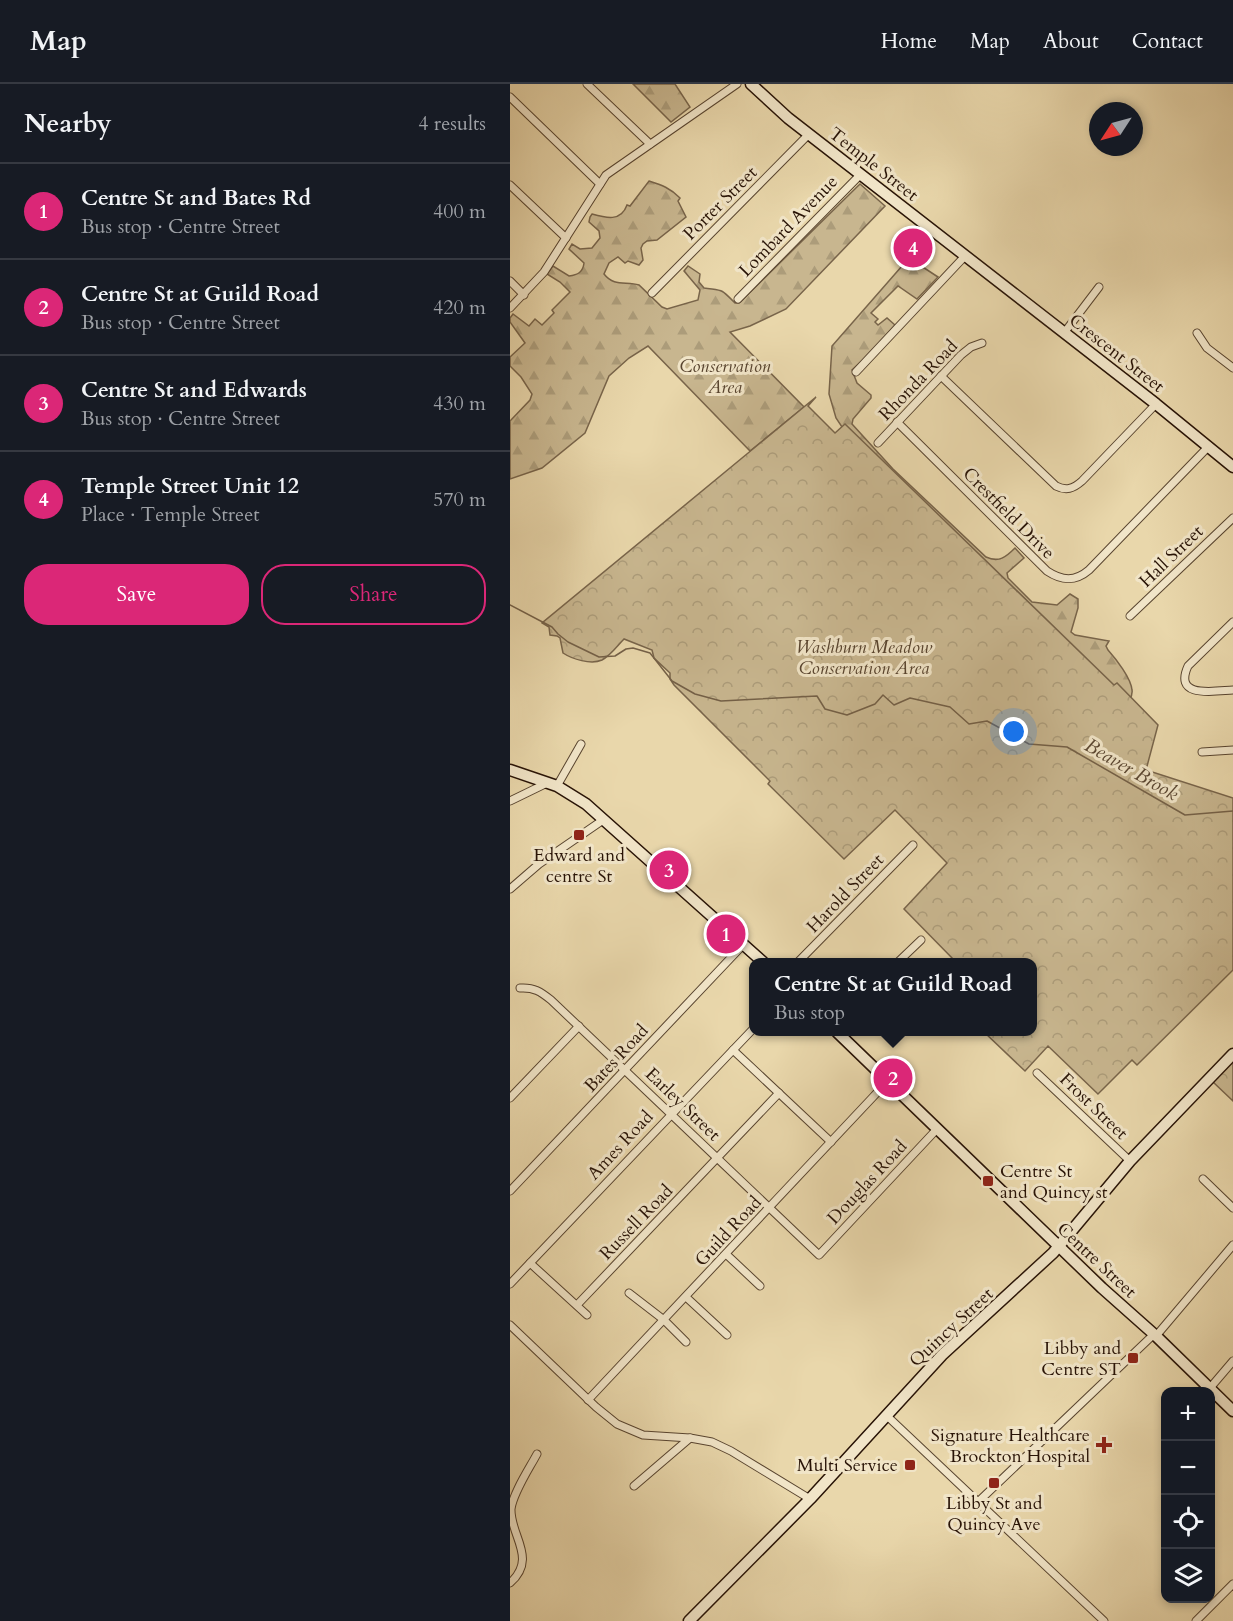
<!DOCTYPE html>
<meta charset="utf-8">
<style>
body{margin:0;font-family:Cardo,serif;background:#242831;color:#f1f3f6}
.controls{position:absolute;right:18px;bottom:18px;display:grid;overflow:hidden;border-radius:12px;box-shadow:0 3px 9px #0003}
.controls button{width:54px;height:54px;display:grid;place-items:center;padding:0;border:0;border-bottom:2px solid #363941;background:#171b24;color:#f1f3f6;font:30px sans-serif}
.compass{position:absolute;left:579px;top:18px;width:54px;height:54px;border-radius:50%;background:#171b24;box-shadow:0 3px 9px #0003;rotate:234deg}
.you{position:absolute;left:504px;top:648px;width:21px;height:21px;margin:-15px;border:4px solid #fff;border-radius:50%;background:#1a73e8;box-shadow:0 0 0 9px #1a73e833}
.badge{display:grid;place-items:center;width:39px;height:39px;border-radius:50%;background:#db2777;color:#fff;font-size:20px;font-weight:700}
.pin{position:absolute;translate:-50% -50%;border:3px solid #fff;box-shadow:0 2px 6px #0006}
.popup{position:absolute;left:239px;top:874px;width:288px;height:78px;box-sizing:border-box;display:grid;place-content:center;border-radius:12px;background:#171b24;filter:drop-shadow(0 2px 4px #0005);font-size:20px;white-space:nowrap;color:#9ea1a6}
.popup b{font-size:22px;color:#f1f3f6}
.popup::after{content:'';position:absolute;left:50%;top:100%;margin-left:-12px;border:12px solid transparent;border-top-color:#171b24}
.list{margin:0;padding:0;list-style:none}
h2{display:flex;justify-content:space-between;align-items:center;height:78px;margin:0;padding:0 24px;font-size:26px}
h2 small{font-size:20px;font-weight:400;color:#9ea1a6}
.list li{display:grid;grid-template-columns:39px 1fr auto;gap:18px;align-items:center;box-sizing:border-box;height:96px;padding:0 24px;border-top:2px solid #363941}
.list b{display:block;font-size:22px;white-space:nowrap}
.list p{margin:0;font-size:20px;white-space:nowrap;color:#9ea1a6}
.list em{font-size:20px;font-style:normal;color:#9ea1a6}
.actions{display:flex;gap:12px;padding:18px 24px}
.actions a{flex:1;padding:14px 0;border:2px solid #db2777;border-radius:24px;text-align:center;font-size:21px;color:#db2777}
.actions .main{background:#db2777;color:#fff}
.icon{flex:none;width:33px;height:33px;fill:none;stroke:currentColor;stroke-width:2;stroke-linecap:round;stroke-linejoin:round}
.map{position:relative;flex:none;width:723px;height:1537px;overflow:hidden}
header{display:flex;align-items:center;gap:36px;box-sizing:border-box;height:84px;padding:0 30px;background:#171b24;border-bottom:2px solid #363941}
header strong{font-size:28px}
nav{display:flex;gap:33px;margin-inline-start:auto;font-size:21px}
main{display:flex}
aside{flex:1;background:#171b24}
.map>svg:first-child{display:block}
.forest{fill:url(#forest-firs);stroke:#78644a;stroke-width:1.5}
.park{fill:url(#park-crowns);stroke:#78644a;stroke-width:1.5}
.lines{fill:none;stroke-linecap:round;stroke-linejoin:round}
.stream{stroke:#746047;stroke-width:1.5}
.street-casing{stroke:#58442f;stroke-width:9}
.secondary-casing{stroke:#281306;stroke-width:13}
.street{stroke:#f1e5c8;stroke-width:7}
.secondary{stroke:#f1e5c8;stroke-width:10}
.poi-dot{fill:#8f2418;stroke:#f1e5c8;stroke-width:2}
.labels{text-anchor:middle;stroke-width:6;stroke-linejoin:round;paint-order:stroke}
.street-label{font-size:18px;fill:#281306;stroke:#f1e5c8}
.park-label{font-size:18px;font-style:italic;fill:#58442f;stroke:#f1e5c8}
.poi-label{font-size:18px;fill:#281306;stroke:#f1e5c8;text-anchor:end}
.water-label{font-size:20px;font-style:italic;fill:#5b4732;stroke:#f1e5c8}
</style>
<header>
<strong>Map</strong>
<nav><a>Home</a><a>Map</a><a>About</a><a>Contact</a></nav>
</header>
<main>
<aside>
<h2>Nearby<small>4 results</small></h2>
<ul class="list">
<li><span class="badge">1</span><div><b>Centre St and Bates Rd</b><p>Bus stop · Centre Street</p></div><em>400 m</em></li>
<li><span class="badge">2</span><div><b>Centre St at Guild Road</b><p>Bus stop · Centre Street</p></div><em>420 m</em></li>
<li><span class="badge">3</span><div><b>Centre St and Edwards</b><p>Bus stop · Centre Street</p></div><em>430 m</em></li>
<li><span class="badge">4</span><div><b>Temple Street Unit 12</b><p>Place · Temple Street</p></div><em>570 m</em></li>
</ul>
<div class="actions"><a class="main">Save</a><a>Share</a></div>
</aside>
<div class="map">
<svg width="723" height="1537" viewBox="0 0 723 1537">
<defs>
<pattern id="forest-firs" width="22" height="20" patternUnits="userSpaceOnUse" patternTransform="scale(1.5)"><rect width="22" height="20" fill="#c8b68f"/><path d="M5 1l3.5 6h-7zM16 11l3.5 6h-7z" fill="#ac9c7a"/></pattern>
<pattern id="park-crowns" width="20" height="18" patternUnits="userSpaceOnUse" patternTransform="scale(1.5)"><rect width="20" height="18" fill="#c8b68f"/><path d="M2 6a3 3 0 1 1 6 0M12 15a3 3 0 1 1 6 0" fill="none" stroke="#ac9c7a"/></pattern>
</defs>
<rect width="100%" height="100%" fill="#e9d7ab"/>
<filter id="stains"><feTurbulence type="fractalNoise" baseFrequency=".00333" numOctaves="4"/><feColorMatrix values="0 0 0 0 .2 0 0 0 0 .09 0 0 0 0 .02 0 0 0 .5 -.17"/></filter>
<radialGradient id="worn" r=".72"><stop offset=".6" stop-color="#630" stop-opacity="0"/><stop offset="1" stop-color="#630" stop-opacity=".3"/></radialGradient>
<!-- forest -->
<g class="forest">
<path d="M123 0H165L180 23 161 38Z"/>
<path d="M139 97C152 101 160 104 170 114L168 117 176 133 147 156 137 157 133 160 131 164 133 176 129 181 118 177 115 179 108 173 99 179 94 190C104 203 116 197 129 201L152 223 157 225 188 216 190 206 174 187 178 182 190 190 189 198 194 204C214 207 210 204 225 219H229L350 100 375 122 276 225 240 242 220 248 294 323 240 367 138 262 119 274 99 292 75 349 32 384 0 395V337L20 316 22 310 11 293 0 282V273L15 259 0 238V234L3 230 19 242 25 235 32 241 44 229 42 226 60 208 50 198 37 190 43 182 59 192C68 191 73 188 74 179L59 165 62 160 70 165 82 164 90 154 89 147 79 138 80 133 82 130C96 134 111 138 117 121L120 122Z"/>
<path d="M399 174 428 193 407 215 388 202 361 229 368 235 365 238 368 241 377 234 385 241 367 263 342 286 347 299 361 311V314L343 335 342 340 383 385 476 473C489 479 496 473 505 464L514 474 497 489 498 494 522 518 547 521 560 510 568 515V524L561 548 565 551 599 557 596 562 598 566C606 575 621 594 622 606 623 611 620 615 618 620L338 352 326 334 319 310 322 262Z"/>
</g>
<!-- park -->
<g class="park">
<path d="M306 313 298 322 325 349 335 340 604 601 607 599 648 641 636 686 723 714V886L627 981 622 976 588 1010 538 962 515 987 474 948H522V878H442L444 876 394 825 437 779 385 726 334 775 258 700 260 697 164 601 160 595V589L144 574 142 566 114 555C108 561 100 572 92 576 81 581 62 575 53 569L50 554 47 552 40 551 39 543 32 539Z"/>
<path d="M723 977V1017L703 998Z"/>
</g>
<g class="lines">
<!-- stream -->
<path class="stream" d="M0 521 42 543 48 550 58 558 89 573 105 572 116 565 123 564 140 569 162 597 185 610 211 617 307 612 315 625 337 631 365 620 373 611 384 621 400 614 440 623 459 640 477 637 519 660 557 663 675 731 723 727"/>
<!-- street casing -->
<g class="street-casing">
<g id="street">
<path d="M77 0 140 60"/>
<path d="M0 13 90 100"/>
<path d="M0 101 56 154"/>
<path d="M0 197 14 211"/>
<path d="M142 209 299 50"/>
<path d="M228 215 350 91"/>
<path d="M0 224 34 188 96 91 227 0"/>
<path d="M554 249 589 203"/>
<path d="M687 249 697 264 723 284"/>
<path d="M346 288 455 172"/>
<path d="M431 292 546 402C556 407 563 405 572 397L646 320"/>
<path d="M387 338 537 487C552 497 565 498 579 486L699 362"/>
<path d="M368 359 451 271 461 263 472 259"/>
<path d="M620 532 723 434"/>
<path d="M723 538 678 582C663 615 704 607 723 606"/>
<path d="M692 668 723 666"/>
<path d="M47 702 71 660"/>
<path d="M0 717 37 699"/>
<path d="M0 805 29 780 93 736"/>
<path d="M288 878 403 761"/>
<path d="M388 878 411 856"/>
<path d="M10 904C24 903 31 908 41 916L309 1171 427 1045"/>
<path d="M223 966 321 1058"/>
<path d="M527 989 620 1077"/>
<path d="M0 1014 69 942"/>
<path d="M693 1095 723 1124"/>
<path d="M0 1107 233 861"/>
<path d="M216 1170 250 1202"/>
<path d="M20 1179 77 1231"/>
<path d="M0 1200 244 944"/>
<path d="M119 1209 154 1236 176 1258"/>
<path d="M176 1213 217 1251"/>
<path d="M67 1221 269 1009"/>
<path d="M0 1241 86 1323 107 1340 133 1351 180 1354 202 1358 221 1367 300 1415"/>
<path d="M700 1304 723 1277"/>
<path d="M78 1316 378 997"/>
<path d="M376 1331 594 1537"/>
<path d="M124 1402 180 1354"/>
<path d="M469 1417 641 1253 646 1252 723 1161"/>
<path d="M0 1499C28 1474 0 1452 1 1425 3 1409 19 1385 27 1370"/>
<path d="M686 1537 723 1500"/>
</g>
</g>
<!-- secondary casing -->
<g class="secondary-casing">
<g id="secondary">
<path d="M241 0 278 34 646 320 723 383"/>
<path d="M0 686 47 702 76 720 253 878"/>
<path d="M327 948 592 1204 646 1252 723 1327"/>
<path d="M179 1537 300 1415 432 1271 543 1169 620 1077 723 970"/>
</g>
</g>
<!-- street -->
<use href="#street" class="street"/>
<!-- secondary -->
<use href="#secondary" class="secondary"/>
</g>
<!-- markers -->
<g class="poi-dot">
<rect x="63" y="745" width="12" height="12" rx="3"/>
<rect x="472" y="1091" width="12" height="12" rx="3"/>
<rect x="617" y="1268" width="12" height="12" rx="3"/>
<path d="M591 1352h6v6h6v6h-6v6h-6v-6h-6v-6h6z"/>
<rect x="394" y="1375" width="12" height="12" rx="3"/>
<rect x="478" y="1393" width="12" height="12" rx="3"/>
</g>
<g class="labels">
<!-- street labels -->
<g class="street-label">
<text transform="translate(364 80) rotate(38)" y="6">Temple Street</text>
<text transform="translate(210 119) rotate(-45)" y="6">Porter Street</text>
<text transform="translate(278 142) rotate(-46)" y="6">Lombard Avenue</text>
<text transform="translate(607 269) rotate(38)" y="6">Crescent Street</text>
<text transform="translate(408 296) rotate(-46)" y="6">Rhonda Road</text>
<text transform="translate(499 429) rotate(45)" y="6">Crestfield Drive</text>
<text transform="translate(661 472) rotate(-44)" y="6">Hall Street</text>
<text transform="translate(335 809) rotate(-46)" y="6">Harold Street</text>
<text transform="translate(106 974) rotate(-47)" y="6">Bates Road</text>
<text transform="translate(173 1020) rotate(44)" y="6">Earley Street</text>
<text transform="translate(584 1022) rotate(44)" y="6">Frost Street</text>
<text transform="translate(110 1061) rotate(-47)" y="6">Ames Road</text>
<text transform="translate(357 1098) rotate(-47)" y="6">Douglas Road</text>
<text transform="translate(126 1138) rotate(-46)" y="6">Russell Road</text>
<text transform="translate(218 1147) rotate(-47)" y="6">Guild Road</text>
<text transform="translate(587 1176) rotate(43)" y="6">Centre Street</text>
<text transform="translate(441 1243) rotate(-43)" y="6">Quincy Street</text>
</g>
<!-- park labels -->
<g class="park-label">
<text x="215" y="288">Conservation<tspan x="215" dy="21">Area</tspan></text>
<text x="354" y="569">Washburn Meadow<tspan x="354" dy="21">Conservation Area</tspan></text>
</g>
<!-- poi labels -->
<g class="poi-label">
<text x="69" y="777" text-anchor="middle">Edward and<tspan x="69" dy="21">centre St</tspan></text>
<text x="490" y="1093" text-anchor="start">Centre St<tspan x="490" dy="21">and Quincy st</tspan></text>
<text x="611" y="1270">Libby and<tspan x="611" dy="21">Centre ST</tspan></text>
<text x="580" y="1357">Signature Healthcare<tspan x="580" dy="21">Brockton Hospital</tspan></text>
<text x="388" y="1387">Multi Service</text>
<text x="484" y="1425" text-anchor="middle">Libby St and<tspan x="484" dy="21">Quincy Ave</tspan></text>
</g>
<!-- water labels -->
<g class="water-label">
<text transform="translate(622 685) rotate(30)" y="7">Beaver Brook</text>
</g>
</g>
<rect width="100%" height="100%" filter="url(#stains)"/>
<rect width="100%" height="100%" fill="url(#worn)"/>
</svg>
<div class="controls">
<button>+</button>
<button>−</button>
<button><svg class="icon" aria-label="locate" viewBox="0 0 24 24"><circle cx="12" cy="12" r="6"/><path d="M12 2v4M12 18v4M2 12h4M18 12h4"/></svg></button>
<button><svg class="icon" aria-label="layers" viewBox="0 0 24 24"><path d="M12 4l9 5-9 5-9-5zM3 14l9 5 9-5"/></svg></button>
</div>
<svg class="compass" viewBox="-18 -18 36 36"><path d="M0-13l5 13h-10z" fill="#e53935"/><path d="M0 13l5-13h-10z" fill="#9ea1a6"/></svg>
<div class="you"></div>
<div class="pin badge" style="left:216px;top:850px">1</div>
<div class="pin badge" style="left:383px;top:994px">2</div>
<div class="popup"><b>Centre St at Guild Road</b>Bus stop</div>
<div class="pin badge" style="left:159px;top:786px">3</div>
<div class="pin badge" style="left:403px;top:164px">4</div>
</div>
</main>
